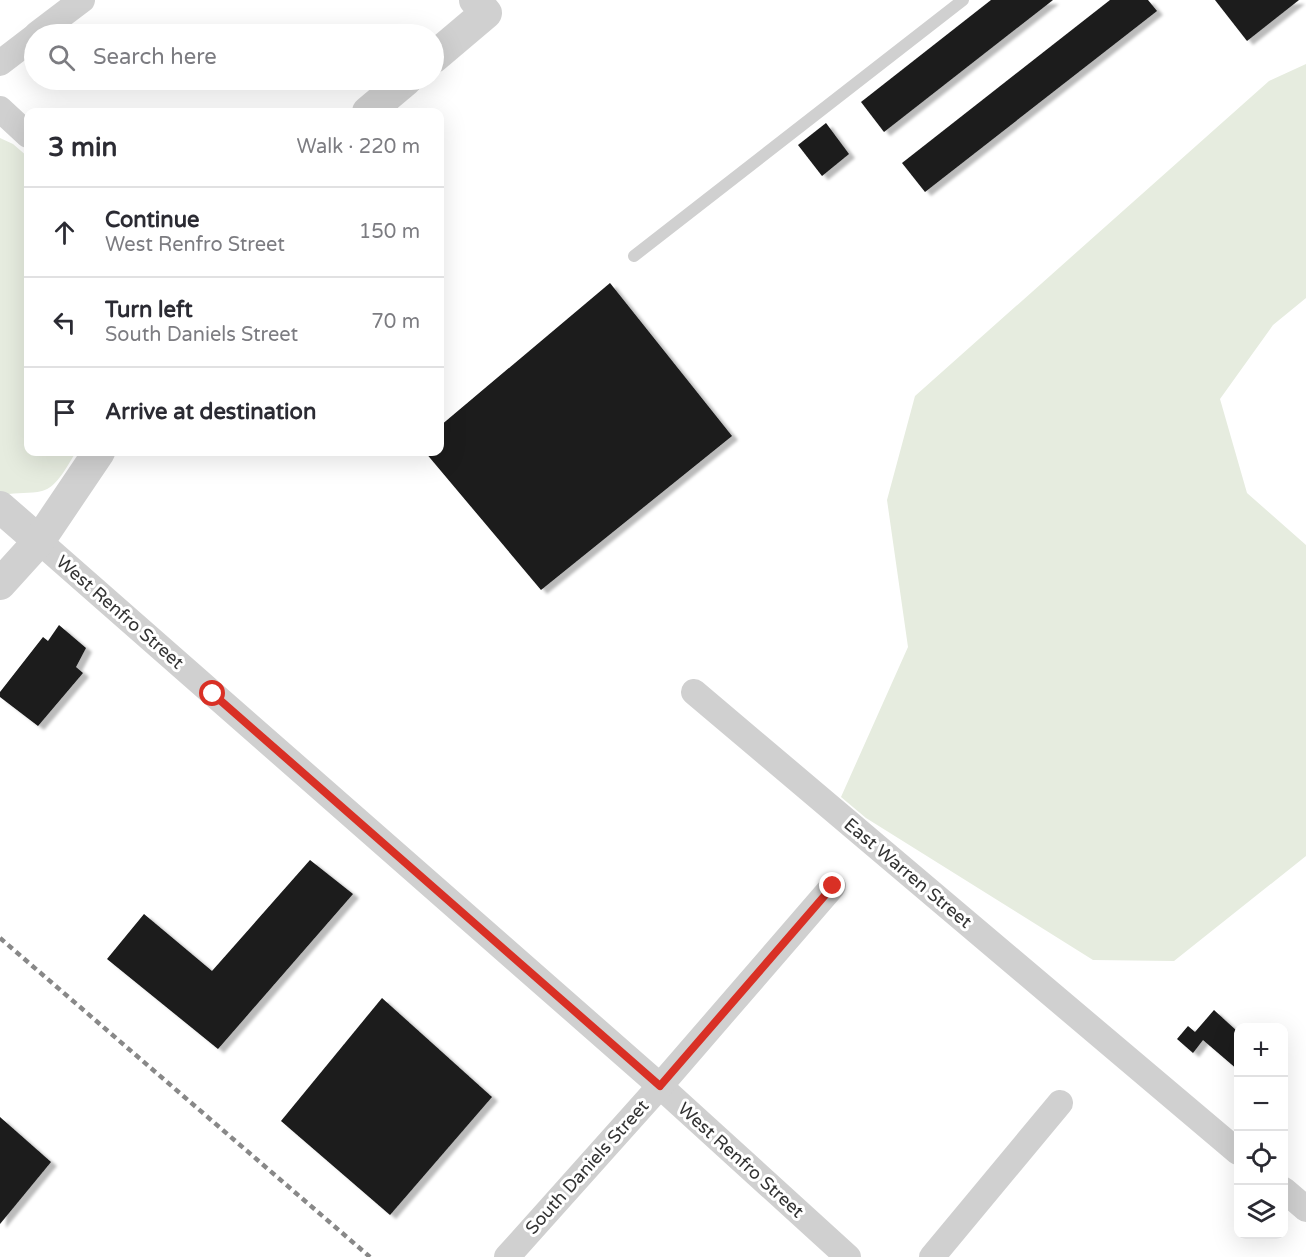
<!DOCTYPE html>
<meta charset="utf-8">
<style>
body{margin:0;font-family:"Varela Round",sans-serif;background:#f2f2f3;color:#2b2b33}
.controls{position:absolute;right:18px;bottom:18px;display:grid;overflow:hidden;border-radius:12px;box-shadow:0 6px 24px #0002}
.controls button{width:54px;height:54px;display:grid;place-items:center;padding:0;border:0;border-bottom:2px solid #e1e1e2;background:#fff;color:#2b2b33;font:30px sans-serif}
.stop{position:absolute;width:18px;height:18px;margin:-14px;border:4px solid #d93025;border-radius:50%;background:#fff}
.stop.end{background:#d93025;border-color:#fff;box-shadow:0 2px 6px #0008}
.list{margin:0;padding:0;list-style:none}
h2{display:flex;justify-content:space-between;align-items:center;height:78px;margin:0;padding:0 24px;font-size:26px}
h2 small{font-size:20px;font-weight:400;color:#7c7c81}
.list li{display:grid;grid-template-columns:39px 1fr auto;gap:18px;align-items:center;box-sizing:border-box;height:90px;padding:0 24px;border-top:2px solid #e1e1e2}
.list b{display:block;font-size:22px;white-space:nowrap}
.list p{margin:0;font-size:20px;white-space:nowrap;color:#7c7c81}
.list em{font-size:20px;font-style:normal;color:#7c7c81}
.icon{flex:none;width:33px;height:33px;fill:none;stroke:currentColor;stroke-width:2;stroke-linecap:round;stroke-linejoin:round}
.map{position:relative;flex:none;width:1306px;height:1257px;overflow:hidden}
.search{position:absolute;background:#fff;box-shadow:0 6px 24px #0002;left:24px;top:24px;width:420px;height:66px;display:flex;align-items:center;gap:15px;box-sizing:border-box;padding:0 21px;border-radius:33px;color:#7c7c81;font-size:22px}
.panel{position:absolute;background:#fff;box-shadow:0 6px 24px #0002;left:24px;top:108px;width:420px;height:348px;border-radius:12px}
.map>svg:first-child{display:block}
.green{fill:#e6ecdf}
.building{fill:#1a1a1a;filter:url(#shadow)}
.lines{fill:none;stroke-linecap:round;stroke-linejoin:round}
.service{stroke:#d0d0d0;stroke-width:12}
.minor{stroke:#d0d0d0;stroke-width:26}
.tertiary{stroke:#d0d0d0;stroke-width:32}
.rail{stroke:#888;stroke-width:4.5;stroke-dasharray:6 4.5;stroke-linecap:butt}
.route{stroke:#d93025;stroke-width:8}
.labels{text-anchor:middle;stroke-width:6;stroke-linejoin:round;paint-order:stroke}
.street-label{font-size:18px;fill:#333;stroke:#fff}
</style>
<div class="map">
<svg width="1306" height="1257" viewBox="0 0 1306 1257">
<defs>
<filter id="shadow"><feDropShadow dx="6" dy="4" stdDeviation="1.5" flood-color="#0004"/></filter>
</defs>
<rect width="100%" height="100%" fill="#fff"/>
<!-- green -->
<g class="green">
<path d="M1306 64V298L1273 325 1220 399 1247 493 1306 545V856L1174 961 1093 960 866 818 841 797 908 647 887 500 915 396 1269 81Z"/>
<path d="M0 138 13 144 28 157V452H76C68 464 58 487 42 491 30 494 17 492 4 495L0 492Z"/>
</g>
<!-- building -->
<g class="building">
<path d="M991 0H1053L884 132 861 102Z"/>
<path d="M1110 0H1148L1157 11 925 192 902 163Z"/>
<path d="M1215 0H1299L1247 41Z"/>
<path d="M826 123 849 154 822 176 798 145Z"/>
<path d="M610 283 732 436 541 590 425 452H440V426Z"/>
<path d="M59 625 86 648 76 667 83 673 38 726 0 697V692L43 637 48 641Z"/>
<path d="M310 860 353 894 218 1049 107 959 144 914 212 971Z"/>
<path d="M382 998 492 1097 390 1215 281 1121Z"/>
<path d="M1214 1010 1238 1032V1070L1203 1040 1193 1053 1177 1039 1188 1026 1195 1032Z"/>
<path d="M0 1117 51 1162 0 1224Z"/>
</g>
<g class="lines">
<!-- service -->
<path class="service" d="M634 256 963 0"/>
<!-- minor -->
<g class="minor">
<path d="M37 34 82 0"/>
<path d="M0 63 34 37"/>
<path d="M0 109 28 135"/>
<path d="M39 541 660 1086 848 1257"/>
<path d="M694 692 1238 1152"/>
<path d="M1284 1190 1306 1209"/>
<path d="M507 1257 660 1086 833 886"/>
<path d="M932 1257 1060 1103"/>
</g>
<!-- tertiary -->
<g class="tertiary">
<path d="M434 57 486 13 475 0"/>
<path d="M368 112 406 80"/>
<path d="M0 507 39 541"/>
<path d="M0 584 39 541 99 452"/>
</g>
<!-- rail -->
<path class="rail" d="M0 938 370 1257"/>
</g>
<g class="lines">
<!-- route -->
<path class="route" d="M213 694 660 1086 833 886"/>
</g>
<g class="labels">
<!-- street labels -->
<g class="street-label">
<text transform="translate(120 612) rotate(41)" y="6">West Renfro Street</text>
<text transform="translate(908 873) rotate(40)" y="6">East Warren Street</text>
<text transform="translate(741 1160) rotate(42)" y="6">West Renfro Street</text>
<text transform="translate(587 1167) rotate(-48)" y="6">South Daniels Street</text>
</g>
</g>
</svg>
<div class="controls">
<button>+</button>
<button>−</button>
<button><svg class="icon" aria-label="locate" viewBox="0 0 24 24"><circle cx="12" cy="12" r="6"/><path d="M12 2v4M12 18v4M2 12h4M18 12h4"/></svg></button>
<button><svg class="icon" aria-label="layers" viewBox="0 0 24 24"><path d="M12 4l9 5-9 5-9-5zM3 14l9 5 9-5"/></svg></button>
</div>
<div class="stop" style="left:213px;top:694px"></div>
<div class="stop end" style="left:833px;top:886px"></div>
<div class="search"><svg class="icon" aria-label="search" viewBox="0 0 24 24"><circle cx="10" cy="10" r="6"/><path d="M15 15l6 6"/></svg>Search here</div>
<section class="panel">
<h2>3 min<small>Walk · 220 m</small></h2>
<ul class="list">
<li><svg class="icon" aria-label="ahead" viewBox="0 0 24 24"><path d="M12 20V5M6 11l6-6 6 6"/></svg><div><b>Continue</b><p>West Renfro Street</p></div><em>150 m</em></li>
<li><svg class="icon" aria-label="left" viewBox="0 0 24 24"><path d="M17 20v-9H6M10 6l-5 5 5 5"/></svg><div><b>Turn left</b><p>South Daniels Street</p></div><em>70 m</em></li>
<li><svg class="icon" aria-label="arrive" viewBox="0 0 24 24"><path d="M6 21V4h12l-3 4 3 4H6"/></svg><div><b>Arrive at destination</b></div></li>
</ul>
</section>
</div>
